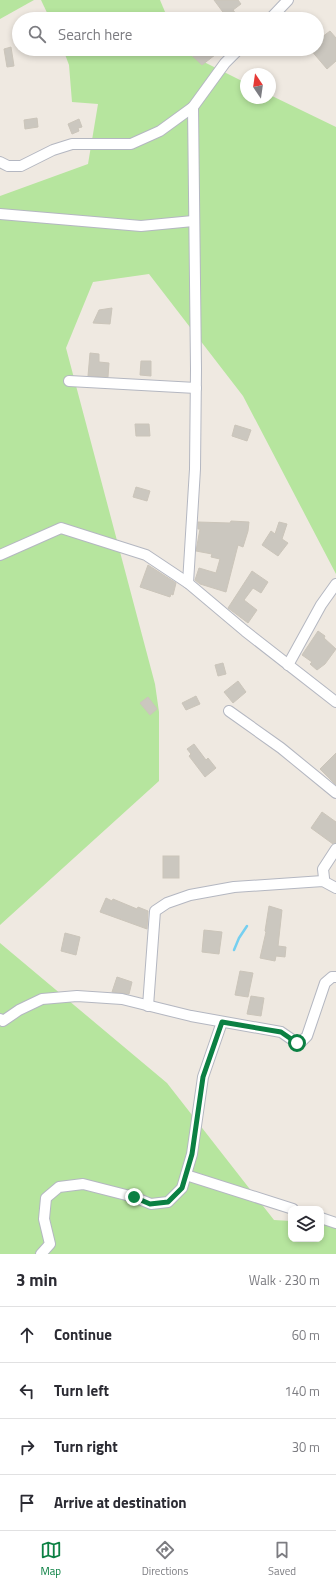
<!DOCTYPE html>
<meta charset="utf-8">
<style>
body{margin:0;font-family:"Titillium Web",sans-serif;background:#f7f7f7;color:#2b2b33}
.controls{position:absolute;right:12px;bottom:12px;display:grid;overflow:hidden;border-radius:8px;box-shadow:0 2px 6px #0003}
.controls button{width:36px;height:36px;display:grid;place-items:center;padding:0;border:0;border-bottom:1px solid #e1e1e2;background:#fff;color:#2b2b33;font:20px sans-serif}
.compass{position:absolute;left:240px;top:68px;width:36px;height:36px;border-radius:50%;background:#fff;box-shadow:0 2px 6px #0003;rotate:347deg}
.stop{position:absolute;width:12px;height:12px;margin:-9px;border:3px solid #0b8043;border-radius:50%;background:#fff}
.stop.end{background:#0b8043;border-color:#fff;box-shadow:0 1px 4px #0008}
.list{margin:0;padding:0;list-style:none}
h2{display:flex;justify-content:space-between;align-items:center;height:52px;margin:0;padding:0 16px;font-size:17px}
h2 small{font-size:13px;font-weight:400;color:#7c7c81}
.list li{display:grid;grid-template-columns:26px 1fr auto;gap:12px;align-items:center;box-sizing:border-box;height:56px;padding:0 16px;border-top:1px solid #e1e1e2}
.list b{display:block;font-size:15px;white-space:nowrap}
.list em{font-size:13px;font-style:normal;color:#7c7c81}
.icon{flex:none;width:22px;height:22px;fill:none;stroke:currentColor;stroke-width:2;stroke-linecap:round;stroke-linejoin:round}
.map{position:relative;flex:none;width:336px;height:1254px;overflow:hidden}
.search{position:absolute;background:#fff;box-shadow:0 2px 6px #0003;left:12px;right:12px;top:12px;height:44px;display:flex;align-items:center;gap:10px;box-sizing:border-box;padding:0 14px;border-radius:22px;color:#7c7c81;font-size:15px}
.sheet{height:276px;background:#fff}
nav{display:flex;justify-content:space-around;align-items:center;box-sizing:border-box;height:56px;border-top:1px solid #e1e1e2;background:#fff;font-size:11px;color:#7c7c81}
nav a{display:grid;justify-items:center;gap:2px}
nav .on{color:#0b8043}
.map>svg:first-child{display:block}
.green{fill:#b6e59e}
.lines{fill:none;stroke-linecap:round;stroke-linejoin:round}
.stream{stroke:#75cff0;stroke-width:2.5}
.building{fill:#cbc7bf;stroke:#cbc5ba}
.street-casing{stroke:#b4b7c1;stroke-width:12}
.street{stroke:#fff;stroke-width:10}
.route{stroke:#0b8043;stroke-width:5}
</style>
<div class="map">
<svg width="336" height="1254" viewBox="0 0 336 1254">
<rect width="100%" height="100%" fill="#efe9e1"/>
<!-- green -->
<g class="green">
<path d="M0 0H34L0 19Z"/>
<path d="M41 0H160L168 19H50Z"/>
<path d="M63 49H181L182 51 246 83V98H270V95L336 127V574L243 396 149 274 93 282 66 348 155 684 159 712V781L0 925V196L88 164 98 104 72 102 69 65Z"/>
<path d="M0 943 167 1083 274 1220 291 1221V1239H321V1222L336 1223V1254H0Z"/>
</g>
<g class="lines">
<!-- stream -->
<path class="stream" d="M234 950 239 938 247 926"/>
</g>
<!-- building -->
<g class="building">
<path d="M214 0H238L241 4 233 10 240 19H228Z"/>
<path d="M330 31 336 38V61L327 69 310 49H317V41Z"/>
<path d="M11 47 14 66 7 67 4 49Z"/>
<path d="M185 49H210L215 55 202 65Z"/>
<path d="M37 118 38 127 25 129 24 120Z"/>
<path d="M79 119 82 127 78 128 79 131 72 134 68 124Z"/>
<path d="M112 308 110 324 93 323 99 310Z"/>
<path d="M90 353 99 354V362L109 363 108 377 88 376Z"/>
<path d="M141 361H151V376L140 375Z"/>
<path d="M135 424H149L150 436H136Z"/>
<path d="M235 425 251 430 247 441 232 436Z"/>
<path d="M136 487 150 491 147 501 133 497Z"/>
<path d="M231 521 249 522 248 531 243 547 238 545 226 592 200 584 195 580 199 568 216 573 220 559 211 557 212 554 196 551 200 529H198V522L230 523Z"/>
<path d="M279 522 287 524 282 539 288 543 278 556 262 545 271 531 275 534Z"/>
<path d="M148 565 176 583 173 595 171 594 170 597 140 587Z"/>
<path d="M252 571 268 582 261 593 253 588 244 600 257 610 248 623 228 608Z"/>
<path d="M318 631 325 636 324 638 336 649 325 664 317 670 310 664 312 662 302 655Z"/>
<path d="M223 663 226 674 218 676 215 665Z"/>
<path d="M238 681 246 692 233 703 224 692Z"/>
<path d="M196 696 200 704 186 710 182 703Z"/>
<path d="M148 697 157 709 150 715 140 703Z"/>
<path d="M194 744 206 760 208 758 216 768 205 777 189 756 191 754 187 749Z"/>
<path d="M336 753V785L320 769Z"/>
<path d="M322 812 336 822V843L333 844 311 828Z"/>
<rect x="163" y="856" width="16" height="22"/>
<path d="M106 898 112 901 113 899 137 909 138 907 148 911 147 929 100 912Z"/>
<path d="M269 906 282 910 278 946 286 947 285 957 276 956 275 961 260 958 266 932 265 931Z"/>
<path d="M204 930 222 932 219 954 202 952Z"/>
<path d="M65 933 80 937 76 955 61 951Z"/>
<path d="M240 971 253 973 248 997 235 995Z"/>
<path d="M117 977 132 982 129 994 112 992Z"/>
<path d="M251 996 264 998 261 1016 247 1014Z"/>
</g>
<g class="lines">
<!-- street casing -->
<g class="street-casing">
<g id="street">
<path d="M270 19 288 0"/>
<path d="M0 162 8 166H21L53 150 72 144H131L160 131 193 107 225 63 239 49"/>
<path d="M0 214 141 226 193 221"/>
<path d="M69 381 196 388"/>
<path d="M0 555 61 528 146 555 188 583 245 631 336 702"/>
<path d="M188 583 195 469 196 369 193 107"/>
<path d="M288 665 321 605 336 584"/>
<path d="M229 711 281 748 336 793"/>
<path d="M323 881 324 878 323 869 336 849"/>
<path d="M148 1006 155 911 167 903 190 895 234 887 323 881 336 888"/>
<path d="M0 1019 3 1021 19 1010 42 999 77 996 122 999 191 1016 281 1032 297 1043 301 1042 307 1036 325 983 332 977H336"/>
<path d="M186 1175 293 1209"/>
<path d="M321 1218 336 1223"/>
<path d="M41 1254 50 1244 44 1219 46 1198 59 1187 83 1184 134 1197 151 1204 168 1202 182 1188 192 1154 203 1077 222 1022"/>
</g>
</g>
<!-- street -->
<use href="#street" class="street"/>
</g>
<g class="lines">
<!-- route -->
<path class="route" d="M134 1197 150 1204 168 1202 182 1188 192 1154 203 1077 222 1022 281 1032 297 1043"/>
</g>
</svg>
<div class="controls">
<button><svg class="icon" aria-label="layers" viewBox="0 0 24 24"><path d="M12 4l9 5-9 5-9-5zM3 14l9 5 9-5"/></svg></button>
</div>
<svg class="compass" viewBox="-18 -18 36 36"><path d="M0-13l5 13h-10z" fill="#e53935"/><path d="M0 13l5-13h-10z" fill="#7c7c81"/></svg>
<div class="stop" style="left:297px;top:1043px"></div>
<div class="stop end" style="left:134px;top:1197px"></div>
<div class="search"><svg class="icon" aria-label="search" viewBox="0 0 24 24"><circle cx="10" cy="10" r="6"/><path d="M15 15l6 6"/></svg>Search here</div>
</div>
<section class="sheet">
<h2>3 min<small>Walk · 230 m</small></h2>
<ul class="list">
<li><svg class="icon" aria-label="ahead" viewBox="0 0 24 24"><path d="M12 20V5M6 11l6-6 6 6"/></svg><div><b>Continue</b></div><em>60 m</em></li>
<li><svg class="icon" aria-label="left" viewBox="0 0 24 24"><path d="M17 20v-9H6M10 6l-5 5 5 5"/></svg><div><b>Turn left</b></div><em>140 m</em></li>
<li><svg class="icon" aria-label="right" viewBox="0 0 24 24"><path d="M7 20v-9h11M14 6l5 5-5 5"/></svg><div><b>Turn right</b></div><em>30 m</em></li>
<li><svg class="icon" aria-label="arrive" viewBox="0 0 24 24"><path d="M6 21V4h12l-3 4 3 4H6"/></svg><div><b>Arrive at destination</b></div></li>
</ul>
</section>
<nav>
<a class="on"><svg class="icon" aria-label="map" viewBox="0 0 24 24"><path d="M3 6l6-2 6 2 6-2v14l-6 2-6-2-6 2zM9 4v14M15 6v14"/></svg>Map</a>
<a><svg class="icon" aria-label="directions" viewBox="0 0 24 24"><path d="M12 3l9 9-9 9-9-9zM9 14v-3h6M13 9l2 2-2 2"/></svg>Directions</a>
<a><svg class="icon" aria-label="saved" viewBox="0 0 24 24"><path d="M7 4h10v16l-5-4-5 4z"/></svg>Saved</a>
</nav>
